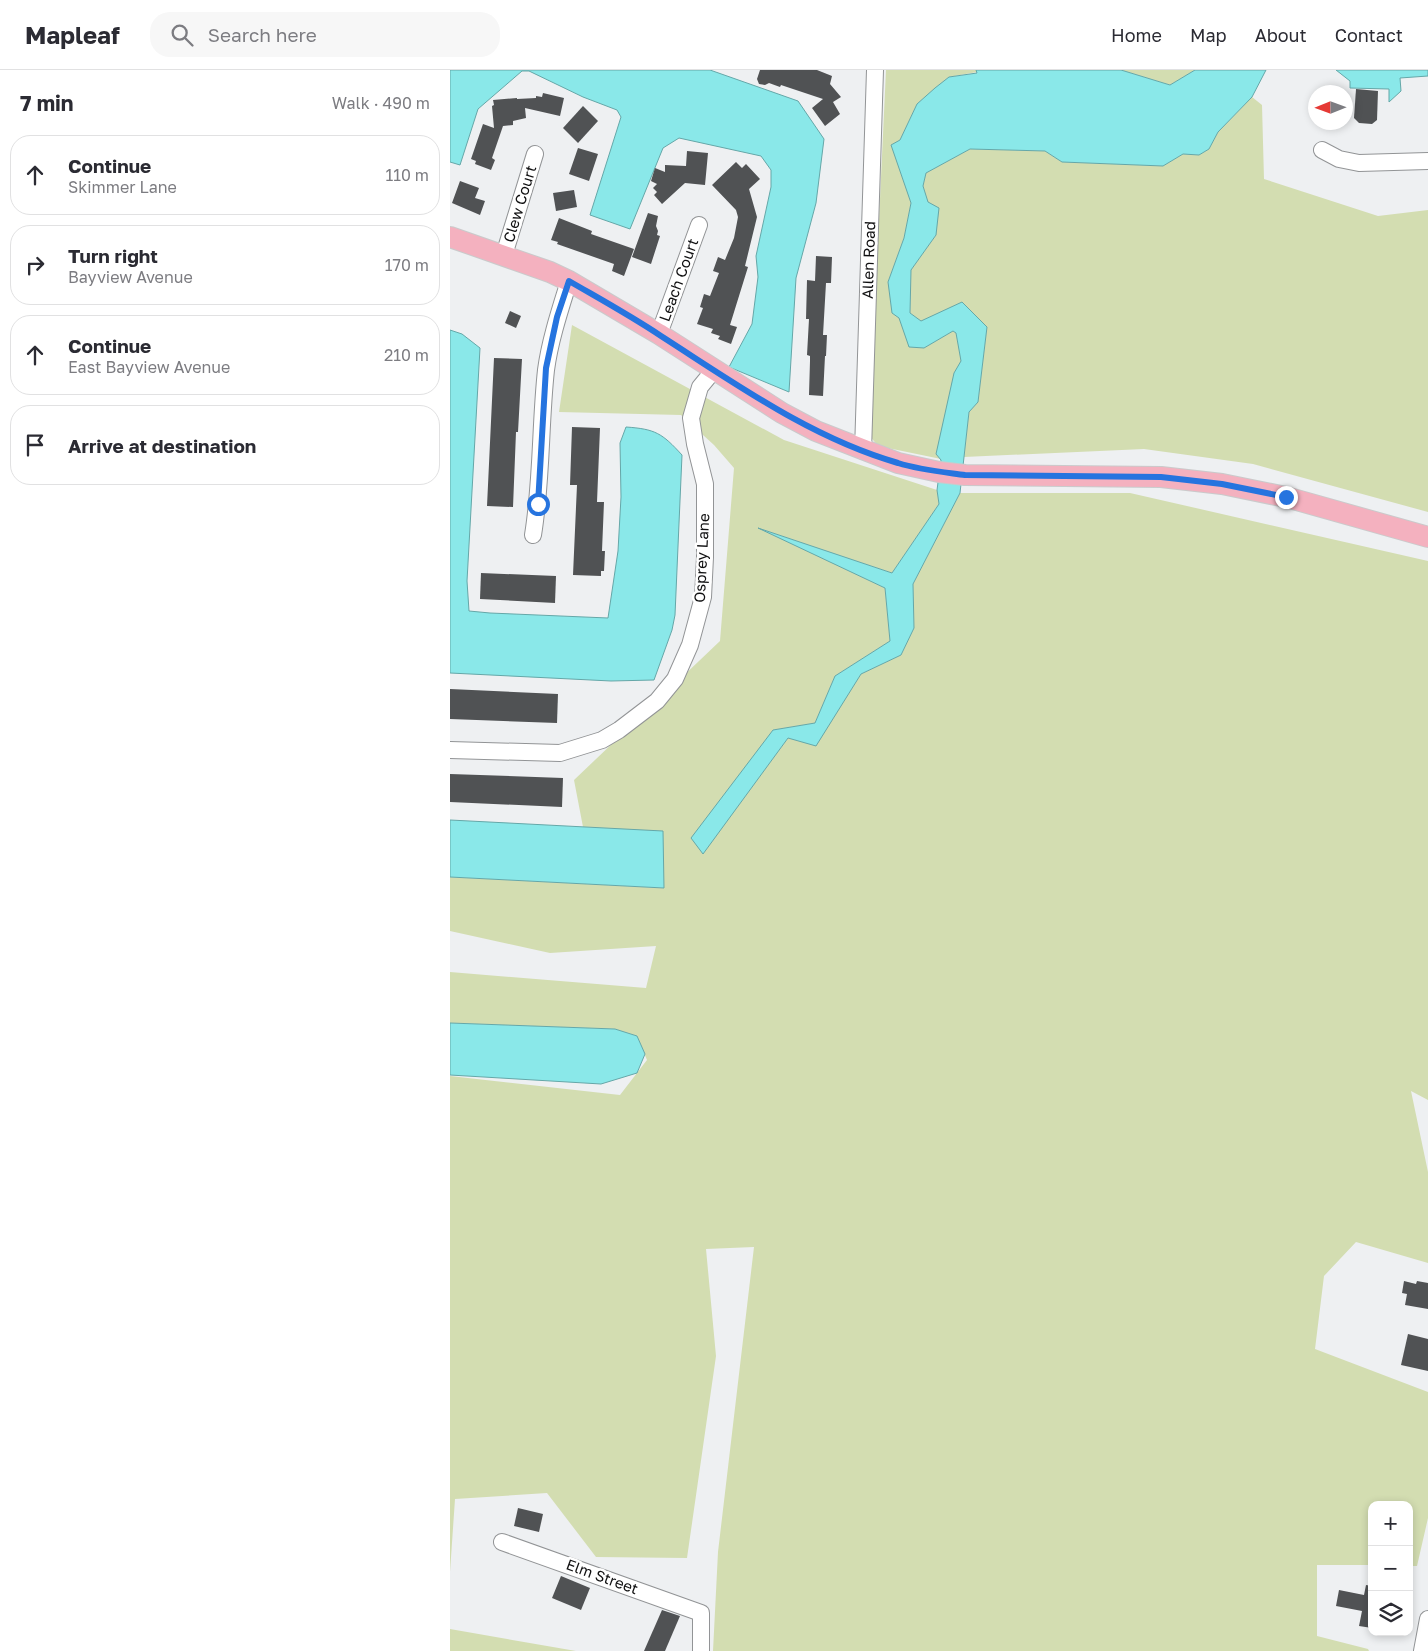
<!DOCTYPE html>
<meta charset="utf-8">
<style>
body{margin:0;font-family:"Golos Text",sans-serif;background:#f7f7f7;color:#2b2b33}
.controls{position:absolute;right:15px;bottom:15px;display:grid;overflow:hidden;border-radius:10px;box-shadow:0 2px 8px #0003}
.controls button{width:45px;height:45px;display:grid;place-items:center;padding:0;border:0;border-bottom:1px solid #e1e1e2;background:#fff;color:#2b2b33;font:25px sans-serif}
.compass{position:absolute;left:858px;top:15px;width:45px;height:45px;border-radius:50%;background:#fff;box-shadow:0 2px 8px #0003;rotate:269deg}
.stop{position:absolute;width:15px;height:15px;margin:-11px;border:4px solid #2674df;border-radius:50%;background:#fff}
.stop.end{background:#2674df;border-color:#fff;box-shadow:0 1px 5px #0008}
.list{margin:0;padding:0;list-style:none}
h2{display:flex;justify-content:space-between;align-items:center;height:65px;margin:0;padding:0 20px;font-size:21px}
h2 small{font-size:16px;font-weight:400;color:#7c7c81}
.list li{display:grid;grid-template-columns:32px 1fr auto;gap:15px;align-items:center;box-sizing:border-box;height:80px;margin:0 10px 10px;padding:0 10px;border:1px solid #e1e1e2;border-radius:20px}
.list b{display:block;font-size:19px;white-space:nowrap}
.list p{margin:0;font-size:16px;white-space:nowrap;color:#7c7c81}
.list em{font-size:16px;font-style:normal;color:#7c7c81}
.icon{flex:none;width:28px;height:28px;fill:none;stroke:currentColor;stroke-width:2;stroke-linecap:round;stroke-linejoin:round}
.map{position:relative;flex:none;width:978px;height:1581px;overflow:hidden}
header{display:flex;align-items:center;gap:30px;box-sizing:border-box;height:70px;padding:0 25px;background:#fff;border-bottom:1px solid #e1e1e2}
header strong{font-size:24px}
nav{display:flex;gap:28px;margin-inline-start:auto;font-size:18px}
.search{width:350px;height:45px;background:#f7f7f7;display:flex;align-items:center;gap:12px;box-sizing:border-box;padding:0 18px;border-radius:20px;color:#7c7c81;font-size:19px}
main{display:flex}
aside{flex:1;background:#fff}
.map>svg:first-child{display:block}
.green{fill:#d3ddb1}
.water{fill:#8ae8e9;stroke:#65a7a8}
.building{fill:#505254}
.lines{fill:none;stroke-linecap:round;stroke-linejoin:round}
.minor-casing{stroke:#929496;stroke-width:18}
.major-casing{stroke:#cacacb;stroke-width:22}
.minor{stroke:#fff;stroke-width:16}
.major{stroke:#f4b1bf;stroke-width:20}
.route{stroke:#2674df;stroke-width:6}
.labels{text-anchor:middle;stroke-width:5;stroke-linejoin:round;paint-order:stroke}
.street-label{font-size:15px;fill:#101011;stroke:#fff}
</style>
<header>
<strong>Mapleaf</strong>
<div class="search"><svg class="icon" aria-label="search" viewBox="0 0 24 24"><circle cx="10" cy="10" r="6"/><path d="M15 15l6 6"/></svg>Search here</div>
<nav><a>Home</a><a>Map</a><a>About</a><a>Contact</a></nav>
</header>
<main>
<aside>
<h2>7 min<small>Walk · 490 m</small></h2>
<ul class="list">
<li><svg class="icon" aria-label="ahead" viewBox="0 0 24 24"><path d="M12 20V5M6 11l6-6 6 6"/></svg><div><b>Continue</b><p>Skimmer Lane</p></div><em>110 m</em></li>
<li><svg class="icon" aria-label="right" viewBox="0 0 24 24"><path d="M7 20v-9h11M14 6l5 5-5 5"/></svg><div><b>Turn right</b><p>Bayview Avenue</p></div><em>170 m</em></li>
<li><svg class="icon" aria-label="ahead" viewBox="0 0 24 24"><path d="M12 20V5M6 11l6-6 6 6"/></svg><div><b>Continue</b><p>East Bayview Avenue</p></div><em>210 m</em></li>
<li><svg class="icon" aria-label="arrive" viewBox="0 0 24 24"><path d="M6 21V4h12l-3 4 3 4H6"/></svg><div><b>Arrive at destination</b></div></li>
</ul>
</aside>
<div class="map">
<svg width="978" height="1581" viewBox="0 0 978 1581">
<rect width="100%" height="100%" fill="#eef0f2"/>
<!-- green -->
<g class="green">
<path d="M436 0H526L527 2 499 7 467 34 450 70 442 75 461 133 454 168 438 212 449 247 474 278 503 261 506 263 512 291 504 303 491 389 428 376 419 365Z"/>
<path d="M671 0H745L720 15Z"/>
<path d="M802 27 812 35 814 109 928 146 978 140V442L803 394 694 379 514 387 519 342 528 332 537 257 530 250 471 252 460 243 461 200 486 165 473 116 476 103 520 79 595 81 612 92 713 96 733 84 749 85 759 79 768 62Z"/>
<path d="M122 255 334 370 487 420 489 434 442 503 314 460 435 518 440 571 385 606 365 653 323 660 253 783 338 668 366 675 411 604 451 585 464 558 463 514 510 423H680L978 491V1030L961 1021 978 1102V1193L906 1172 874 1206 865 1279 978 1322V1448L967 1496H959V1435H922V1495H867V1566L918 1579 919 1581H263L268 1482 304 1177 256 1179 266 1286 237 1488 146 1487 97 1423 5 1429 0 1502V1006L170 1025 197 990 187 966 165 959 0 953V902L196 918 206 876 100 883 0 861V807L213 818 212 762 133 757 124 710 270 571 284 398 264 375 231 345 109 342Z"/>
<path d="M0 1559 126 1581H0Z"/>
</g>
<!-- water -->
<g class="water">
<path d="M0 0H260L348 31 374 69 366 133 346 208 339 322 279 297 302 254 308 207 306 186 321 117V100L311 86 229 68 213 78 180 159 140 145 171 47 167 40 133 27 79 1H72L28 39 10 95 0 92Z"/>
<path d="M526 0H671L720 15 745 0H816L802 27 768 62 759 79 749 85 733 84 713 96 612 92 595 81 520 79 476 103 473 116 478 132 489 138 486 165 461 200 460 243 471 251 512 232 537 257 528 332 519 342 510 423 463 514 464 558 451 585 411 604 366 676 338 668 253 784 241 768 323 660 365 653 385 606 440 571 435 518 308 458 442 503 489 434 487 420 491 390 486 384 504 303 511 291 506 263 503 261 474 278 459 277 449 248 442 243 438 212 454 168 461 133 441 75 450 70 467 34 485 18 499 7 527 3Z"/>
<path d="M886 0H978V6L950 8 951 21 939 32V19L900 18V11Z"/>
<path d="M0 260 12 264 30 278 17 511 19 541 40 543 158 548 168 481 171 427 170 373 176 357C205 359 212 363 232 385L225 545 222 560 204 610 161 611 0 603Z"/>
<path d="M0 750 213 761 214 818 0 807Z"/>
<path d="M0 953 165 959 187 966 195 984 187 1003 151 1014 0 1005Z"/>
</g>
<!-- building -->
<g class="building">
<path d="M310 0H367L382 6 380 14 391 27 383 32 390 44 375 56 362 38 373 29 331 15 330 17 319 13 315 15 309 14 307 9Z"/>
<path d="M906 19 928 21 927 50 922 54 909 53 904 48Z"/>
<path d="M93 23 114 28 110 46 75 38 76 48 63 51V55L53 56 42 88 45 90 41 100 25 94 26 91 21 89 33 54 44 58 42 36 44 35 43 30 67 28V29L86 28V26L92 27Z"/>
<path d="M133 36 148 51 128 73 113 58Z"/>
<path d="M128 78 148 84 139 111 119 104Z"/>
<path d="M237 81 258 83 255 115 235 113 212 134 204 125 207 122 203 118 207 114 201 111 205 98 215 102V95L236 96Z"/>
<path d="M286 92 292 98 296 94 310 109 299 119 307 147 295 196 298 197 280 255 287 257 281 274 268 269 270 266 261 263 263 259 247 254 253 238 250 237 254 224 260 226 269 203 263 201 268 187 275 190 284 168 288 147 286 140 262 115Z"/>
<path d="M10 111 29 118 25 128 35 131 30 145 2 133Z"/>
<path d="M124 120 127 137 106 141 103 123Z"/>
<path d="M198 143 208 146 206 156 208 161 207 165 210 166 201 194 182 187Z"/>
<path d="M109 148 142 161 141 164 184 179 174 206 162 201 164 194 107 174 108 172 101 170Z"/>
<path d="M366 186 382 187 381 213H376L373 265H377L376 286H375L373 326 359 325 360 291V286L357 285 359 249H356L357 210 365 211Z"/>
<path d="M60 241 71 246 66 258 55 253Z"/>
<path d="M44 288 72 289 68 362H66L63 437 37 436Z"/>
<path d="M122 357 150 358 147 432H154L152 481H155L154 501H151V506L123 505 127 415H120Z"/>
<path d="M31 503 106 506 105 533 30 529Z"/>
<path d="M0 619 108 624 107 653 0 649Z"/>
<path d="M0 704 113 708 112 737 0 732Z"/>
<path d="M954 1211 966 1214 967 1211 978 1213V1239L955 1235 957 1224 952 1223Z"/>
<path d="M958 1264 978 1269V1301L951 1295Z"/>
<path d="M68 1438 93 1444 89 1462 64 1456Z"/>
<path d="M111 1506 140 1518 131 1540 102 1528Z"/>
<path d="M916 1515 922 1516V1558L909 1556 912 1541 886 1536 889 1520 914 1525Z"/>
<path d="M212 1540 230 1546 215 1581H194Z"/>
</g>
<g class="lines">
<!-- minor casing -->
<g class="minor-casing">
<g id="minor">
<path d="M872 80 889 89 909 93 978 91"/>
<path d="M54 185 85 84"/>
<path d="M209 264 249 155"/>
<path d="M413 381 425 0"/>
<path d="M83 465C92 410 90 355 96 300 100 270 110 240 119 211"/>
<path d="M0 680 110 683 152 670 169 660 207 631 225 609 240 575 253 527 255 487V414L245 374 241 348 250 317 264 300"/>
<path d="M52 1472 251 1543V1581"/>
<path d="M972 1581 978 1549"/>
</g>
</g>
<!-- major casing -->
<g class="major-casing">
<path id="major" d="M0 167 100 202 119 211 209 264 332 343 366 361 448 393 489 402 515 405 711 407 772 414 836 427 978 467"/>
</g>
<!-- minor -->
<use href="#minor" class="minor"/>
<!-- major -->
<use href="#major" class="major"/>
</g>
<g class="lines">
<!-- route -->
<path class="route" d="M88 434 96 298 107 247 119 211C150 229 181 246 211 266 286 314 361 368 448 393 470 400 493 402 515 405L711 407 772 414 836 427"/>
</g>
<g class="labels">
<!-- street labels -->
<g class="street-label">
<text transform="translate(70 134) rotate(-73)" y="5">Clew Court</text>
<text transform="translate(419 190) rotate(-88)" y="5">Allen Road</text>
<text transform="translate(229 210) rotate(-70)" y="5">Leach Court</text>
<text transform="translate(252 488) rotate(-87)" y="5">Osprey Lane</text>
<text transform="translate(152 1507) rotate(20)" y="5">Elm Street</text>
</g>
</g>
</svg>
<div class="controls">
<button>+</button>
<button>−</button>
<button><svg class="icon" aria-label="layers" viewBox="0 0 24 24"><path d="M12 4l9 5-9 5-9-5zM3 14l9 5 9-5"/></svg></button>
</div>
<svg class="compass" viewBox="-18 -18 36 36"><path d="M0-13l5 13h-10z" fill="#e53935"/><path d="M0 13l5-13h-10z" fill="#7c7c81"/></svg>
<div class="stop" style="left:88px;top:434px"></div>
<div class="stop end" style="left:836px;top:427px"></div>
</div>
</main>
